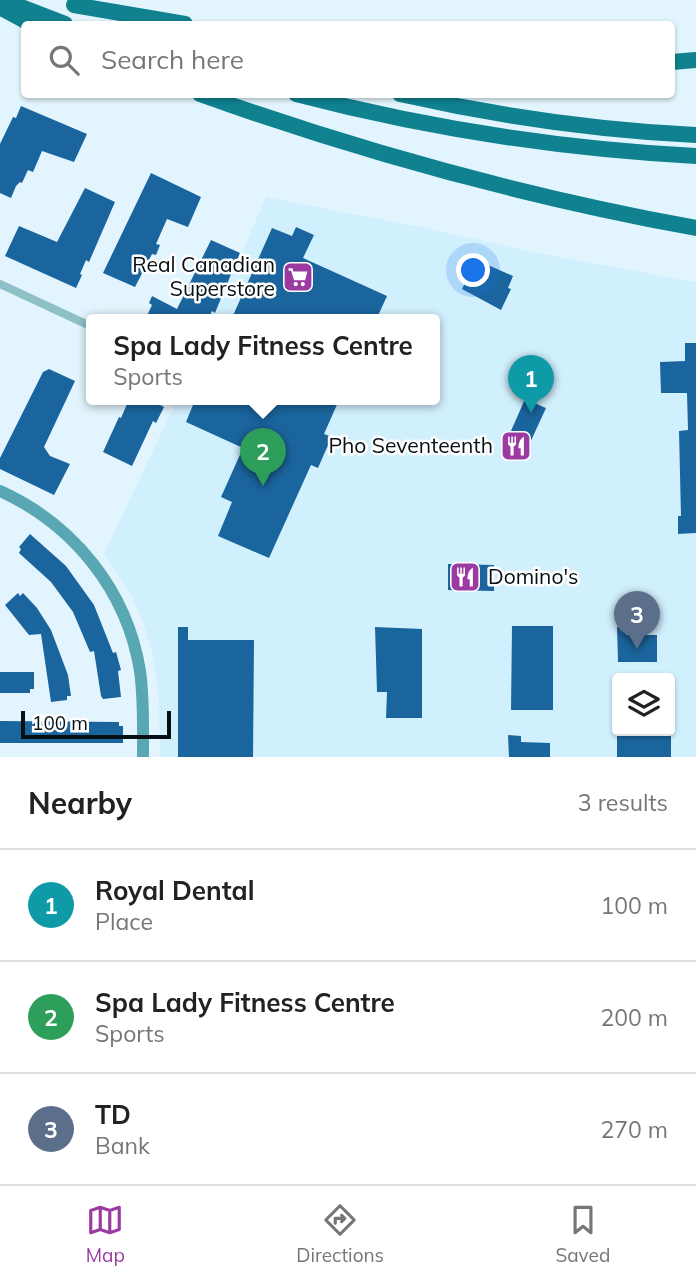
<!DOCTYPE html>
<style>
body{margin:0;font-family:Mulish,sans-serif;background:#f6f6f6;color:#222}
.controls{position:absolute;right:21px;bottom:21px;display:grid;overflow:hidden;border-radius:7px;box-shadow:0 2px 5px #0004}
.controls button{width:63px;height:63px;display:grid;place-items:center;padding:0;border:0;border-bottom:2px solid #e0e0e0;background:#fff;color:#222;font:35px sans-serif}
.scale{position:absolute;left:21px;bottom:18px;width:150px;box-sizing:border-box;padding-left:7px;border:4px solid #050f14;border-top:0;font-size:19px;line-height:24px;white-space:nowrap;color:#050f14;-webkit-text-stroke:5px #fefefe;paint-order:stroke}
.you{position:absolute;left:474px;top:271px;width:24px;height:24px;margin:-18px;border:5px solid #fff;border-radius:50%;background:#1a73e8;box-shadow:0 0 0 10px #1a73e833}
.badge{display:grid;place-items:center;width:46px;height:46px;border-radius:50%;background:#9b3aa1;color:#fff;font-size:23px;font-weight:700}
.pin{position:absolute;translate:-50% -58px;filter:drop-shadow(0 2px 4px #0008)}
.pin::after{content:'';position:absolute;top:37px;width:24px;height:21px;background:inherit;clip-path:polygon(0 0,100% 0,50% 100%)}
.popup{position:absolute;left:86px;top:314px;width:354px;height:91px;box-sizing:border-box;display:grid;place-content:center;border-radius:7px;background:#fff;filter:drop-shadow(0 2px 5px #0005);font-size:23px;white-space:nowrap;color:#767676}
.popup b{font-size:26px;color:#222}
.popup::after{content:'';position:absolute;left:50%;top:100%;margin-left:-14px;border:14px solid transparent;border-top-color:#fff}
.list{margin:0;padding:0;list-style:none}
h2{display:flex;justify-content:space-between;align-items:center;height:91px;margin:0;padding:0 28px;font-size:30px}
h2 small{font-size:23px;font-weight:400;color:#767676}
.list li{display:grid;grid-template-columns:46px 1fr auto;gap:21px;align-items:center;box-sizing:border-box;height:112px;padding:0 28px;border-top:2px solid #e0e0e0}
.list b{display:block;font-size:26px;white-space:nowrap}
.list p{margin:0;font-size:23px;white-space:nowrap;color:#767676}
.list em{font-size:23px;font-style:normal;color:#767676}
.icon{flex:none;width:38px;height:38px;fill:none;stroke:currentColor;stroke-width:2;stroke-linecap:round;stroke-linejoin:round}
.map{position:relative;flex:none;width:696px;height:757px;overflow:hidden}
.search{position:absolute;background:#fff;box-shadow:0 2px 5px #0004;left:21px;right:21px;top:21px;height:77px;display:flex;align-items:center;gap:18px;box-sizing:border-box;padding:0 24px;border-radius:7px;color:#767676;font-size:26px}
.sheet{height:427px;background:#fff}
nav{display:flex;justify-content:space-around;align-items:center;box-sizing:border-box;height:98px;border-top:2px solid #e0e0e0;background:#fff;font-size:19px;color:#767676}
nav a{display:grid;justify-items:center;gap:4px}
nav .on{color:#9b3aa1}
.map>svg:first-child{display:block}
.built{fill:#d1f0fe;fill-rule:evenodd}
.building{fill:#1b659e}
.lines{fill:none;stroke-linecap:round;stroke-linejoin:round}
.street{stroke:#8fc0c7;stroke-width:8}
.secondary{stroke:#59a7b3;stroke-width:12}
.highway{stroke:#0f818f;stroke-width:16}
.labels{text-anchor:middle;stroke-width:5;stroke-linejoin:round;paint-order:stroke}
.poi-label{font-size:21px;fill:#050f14;stroke:#fefefe;text-anchor:end}
</style>
<div class="map">
<svg width="696" height="757" viewBox="0 0 696 757">
<rect width="100%" height="100%" fill="#e2f4fd"/>
<!-- built -->
<path class="built" d="M266 197 430 229 543 254 696 282V757H160L159 698 152 652 142 619 131 595 104 554 177 400H434V320H213ZM617 678H670V731H617Z"/>
<!-- building -->
<g class="building">
<path d="M21 106 87 134 74 162 42 151 33 172 28 170 22 183 20 182 16 186 11 198 0 193V144L13 117 16 118Z"/>
<path d="M151 173 201 197 188 227 167 219 156 244 160 245 156 255 152 254 135 287 103 273Z"/>
<path d="M85 188 115 202 89 262 86 260 80 274 82 275 76 288 5 256 19 226 57 242Z"/>
<path d="M296 227 314 235 303 258 387 296 376 320H231L272 228 292 236Z"/>
<path d="M211 240 240 253 215 313 212 311 208 320H145L152 305 149 303 152 296 177 309Z"/>
<path d="M470 257 513 276 508 288 511 289 501 310 462 289 472 268 466 265Z"/>
<path d="M685 343H696V533L678 534V516H681L679 431 688 430 687 393H661L660 362 685 361Z"/>
<path d="M49 369 75 381 44 447 50 456 70 464 54 495 0 469V458L43 372Z"/>
<path d="M525 399 546 408 523 458 503 449Z"/>
<path d="M132 400H158L156 403 164 407 156 423 153 421 132 466 103 452 119 417 121 418 127 404 130 405Z"/>
<path d="M195 400H339L324 434 332 437 325 452 318 468 311 465 269 558 218 536 232 502 221 497 243 448 186 422Z"/>
<path d="M30 534 66 566 94 605 113 653 116 652 121 670 118 671 121 697 103 699 101 696 94 651 90 652 73 612 51 582 19 553 21 549 19 547Z"/>
<path d="M448 564 494 565V591L448 590Z"/>
<path d="M18 593 20 596 23 593 37 608 51 630 68 675 71 696H67V700L51 702 41 634 29 635 5 605Z"/>
<path d="M512 626H553V710H511Z"/>
<path d="M178 627H188V640H254L253 757H178Z"/>
<path d="M375 627 422 629V718H386L387 692H377Z"/>
<path d="M617 627H626V635H657V662H618Z"/>
<path d="M0 672H34V689H30V693H0Z"/>
<path d="M0 721 119 722V726H123V743H0Z"/>
<rect x="617" y="731" width="54" height="26"/>
<path d="M508 735 521 736V742L550 743V757H509Z"/>
</g>
<g class="lines">
<!-- street -->
<path class="street" d="M0 284 86 324"/>
<!-- secondary -->
<path class="secondary" d="M0 491C73 524 127 590 140 671 144 699 143 728 143 757"/>
<!-- highway -->
<g class="highway">
<path d="M3 0 65 24"/>
<path d="M74 5 185 24"/>
<path d="M5 10 31 24"/>
<path d="M672 62 696 60"/>
<path d="M200 94C362 152 527 197 696 228"/>
<path d="M296 94C426 128 562 149 696 156"/>
<path d="M400 94C497 116 596 130 696 135"/>
</g>
</g>
<!-- icons -->
<defs>
<g id="supermarket-square" transform="scale(1.575)"><rect x="-9" y="-9" width="18" height="18" rx="4" fill="#9b3aa1" stroke="#fefefe"/><path d="M-6-5.5h2.5l.6 2H6L4.5 2H-2.5L-4.4-4H-6ZM-1.5 3.2a1.3 1.3 0 1 0 .1 0ZM3 3.2a1.3 1.3 0 1 0 .1 0Z" fill="#fff"/></g>
<g id="restaurant-square" transform="scale(1.575)"><rect x="-9" y="-9" width="18" height="18" rx="4" fill="#9b3aa1" stroke="#fefefe"/><path d="M-5-6h1v4h1v-4h1v4h1v-4h1v5L-1.5 .5V6h-2V.5L-5-1ZM5-6V6H3V1.5H1.5Q1.5-4 5-6Z" fill="#fff"/></g>
</defs>
<g fill-rule="evenodd">
<use href="#supermarket-square" x="298" y="277"/>
<use href="#restaurant-square" x="516" y="446"/>
<use href="#restaurant-square" x="465" y="577"/>
</g>
<g class="labels">
<!-- poi labels -->
<g class="poi-label">
<text x="275" y="272">Real Canadian<tspan x="275" dy="24">Superstore</tspan></text>
<text x="493" y="453">Pho Seventeenth</text>
<text x="488" y="584" text-anchor="start">Domino's</text>
</g>
</g>
</svg>
<div class="controls">
<button><svg class="icon" aria-label="layers" viewBox="0 0 24 24"><path d="M12 4l9 5-9 5-9-5zM3 14l9 5 9-5"/></svg></button>
</div>
<div class="scale">100 m</div>
<div class="you"></div>
<div class="pin badge" style="left:531px;top:413px;background:#0f9aa8">1</div>
<div class="pin badge" style="left:263px;top:486px;background:#2e9e5b">2</div>
<div class="popup"><b>Spa Lady Fitness Centre</b>Sports</div>
<div class="pin badge" style="left:637px;top:649px;background:#5c6f8a">3</div>
<div class="search"><svg class="icon" aria-label="search" viewBox="0 0 24 24"><circle cx="10" cy="10" r="6"/><path d="M15 15l6 6"/></svg>Search here</div>
</div>
<section class="sheet">
<h2>Nearby<small>3 results</small></h2>
<ul class="list">
<li><span class="badge" style="background:#0f9aa8">1</span><div><b>Royal Dental</b><p>Place</p></div><em>100 m</em></li>
<li><span class="badge" style="background:#2e9e5b">2</span><div><b>Spa Lady Fitness Centre</b><p>Sports</p></div><em>200 m</em></li>
<li><span class="badge" style="background:#5c6f8a">3</span><div><b>TD</b><p>Bank</p></div><em>270 m</em></li>
</ul>
</section>
<nav>
<a class="on"><svg class="icon" aria-label="map" viewBox="0 0 24 24"><path d="M3 6l6-2 6 2 6-2v14l-6 2-6-2-6 2zM9 4v14M15 6v14"/></svg>Map</a>
<a><svg class="icon" aria-label="directions" viewBox="0 0 24 24"><path d="M12 3l9 9-9 9-9-9zM9 14v-3h6M13 9l2 2-2 2"/></svg>Directions</a>
<a><svg class="icon" aria-label="saved" viewBox="0 0 24 24"><path d="M7 4h10v16l-5-4-5 4z"/></svg>Saved</a>
</nav>
